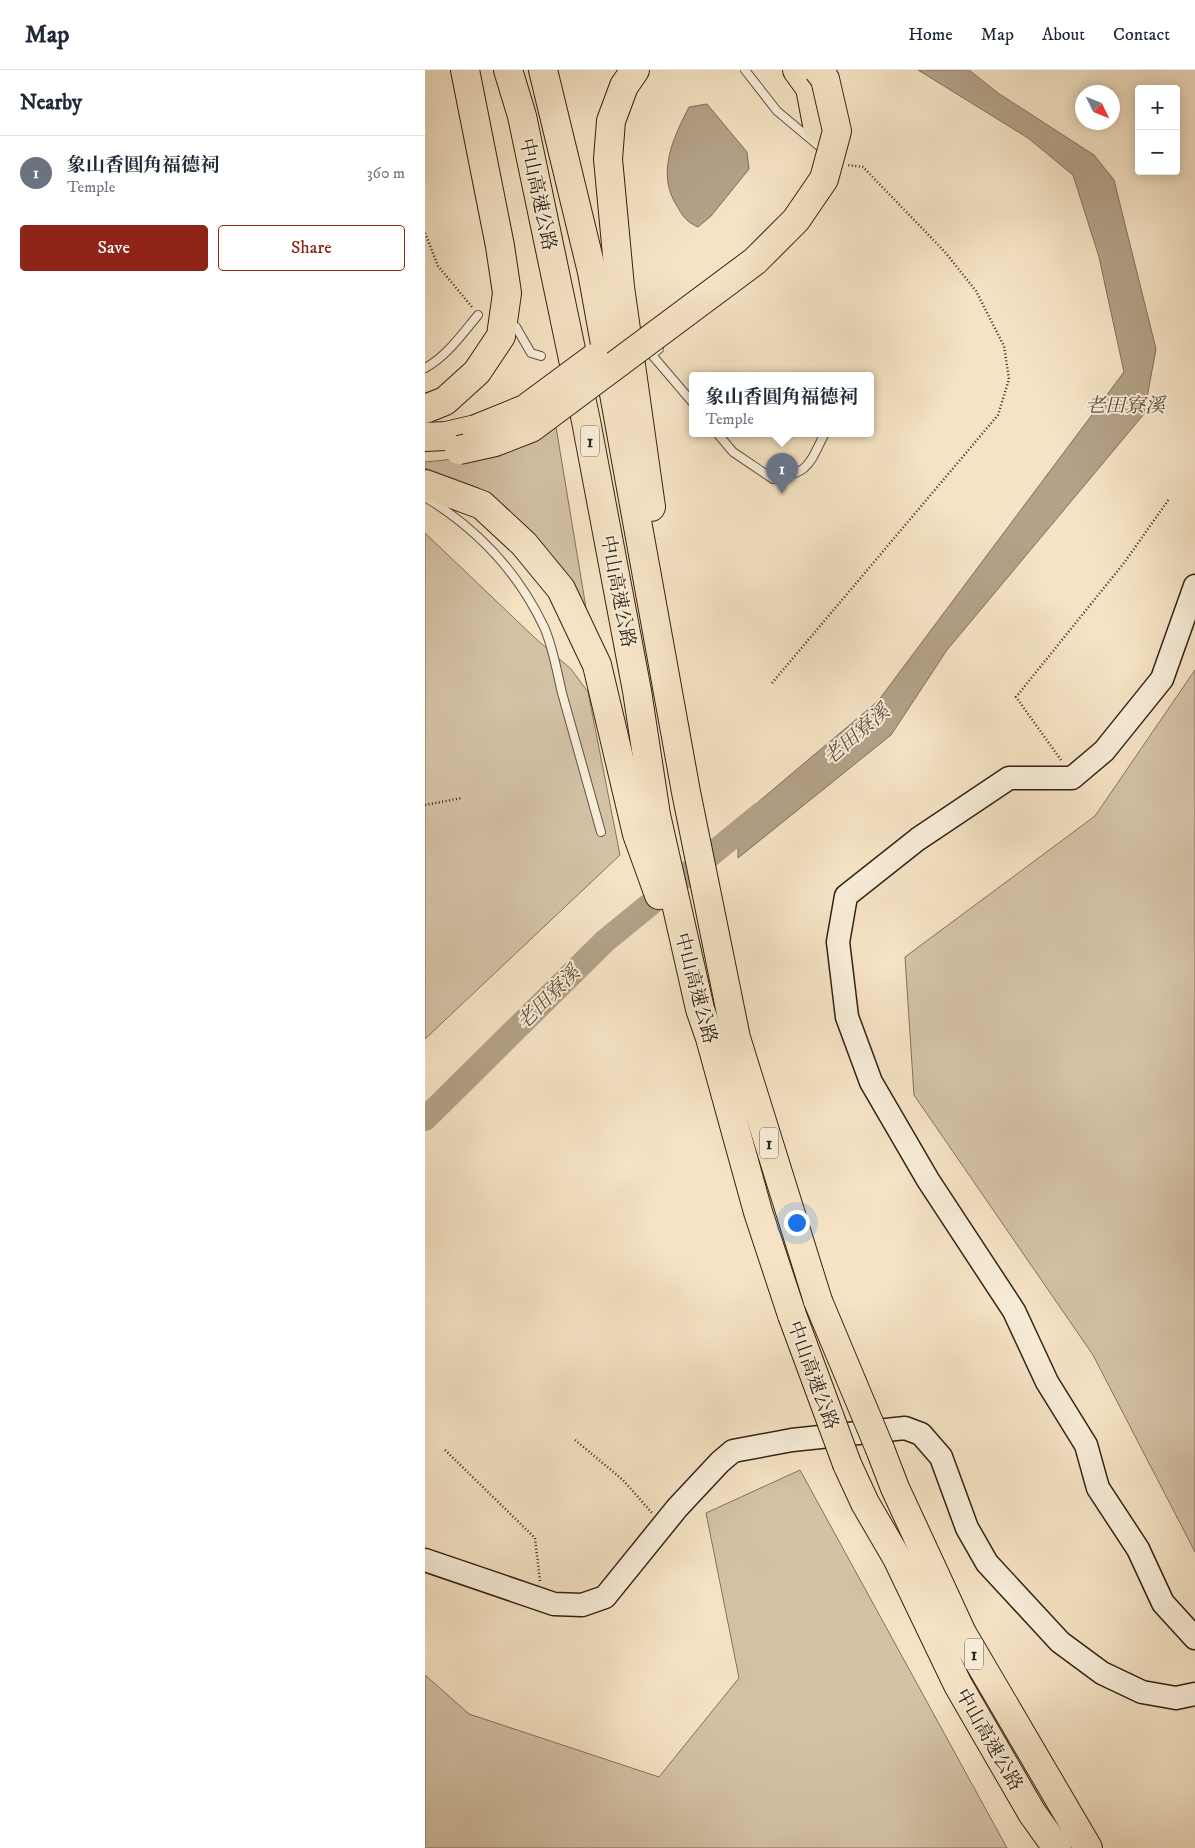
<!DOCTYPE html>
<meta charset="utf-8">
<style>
body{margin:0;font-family:"IM FELL DW Pica","Noto Serif TC",serif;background:#f2f2f3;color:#1f2937}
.controls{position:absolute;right:15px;top:15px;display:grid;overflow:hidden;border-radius:5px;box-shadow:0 2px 12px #0003}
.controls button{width:45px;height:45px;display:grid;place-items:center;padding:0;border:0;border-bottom:1px solid #e0e1e3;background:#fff;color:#1f2937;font:25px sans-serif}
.compass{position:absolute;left:650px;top:15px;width:45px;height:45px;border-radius:50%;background:#fff;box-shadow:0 2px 12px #0003;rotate:133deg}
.you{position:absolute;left:371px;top:1152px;width:18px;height:18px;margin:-12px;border:4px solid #fff;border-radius:50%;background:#1a73e8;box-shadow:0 0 0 8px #1a73e833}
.badge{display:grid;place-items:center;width:32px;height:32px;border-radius:50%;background:#8f2418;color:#fff;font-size:16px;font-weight:700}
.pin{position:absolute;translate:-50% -41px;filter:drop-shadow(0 1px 2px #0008)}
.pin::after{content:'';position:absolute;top:26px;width:18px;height:15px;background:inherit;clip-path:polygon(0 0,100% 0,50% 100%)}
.popup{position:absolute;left:264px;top:302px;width:185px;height:65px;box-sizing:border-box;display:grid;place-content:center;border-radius:5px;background:#fff;filter:drop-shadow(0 1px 4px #0005);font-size:16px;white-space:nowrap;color:#747a83}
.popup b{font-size:19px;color:#1f2937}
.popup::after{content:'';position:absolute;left:50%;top:100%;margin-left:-10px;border:10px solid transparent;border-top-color:#fff}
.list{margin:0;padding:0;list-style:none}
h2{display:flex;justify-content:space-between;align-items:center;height:65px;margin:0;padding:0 20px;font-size:21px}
h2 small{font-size:16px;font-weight:400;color:#747a83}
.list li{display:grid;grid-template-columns:32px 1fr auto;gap:15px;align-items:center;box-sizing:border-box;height:75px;padding:0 20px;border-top:1px solid #e0e1e3}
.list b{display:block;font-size:19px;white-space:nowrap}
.list p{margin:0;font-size:16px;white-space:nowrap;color:#747a83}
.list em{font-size:16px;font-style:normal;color:#747a83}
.actions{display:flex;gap:10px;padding:15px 20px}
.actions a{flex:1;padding:11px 0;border:1px solid #8f2418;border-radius:5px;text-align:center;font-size:18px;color:#8f2418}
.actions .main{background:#8f2418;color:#fff}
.map{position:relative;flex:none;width:770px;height:1778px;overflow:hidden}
header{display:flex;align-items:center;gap:30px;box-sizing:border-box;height:70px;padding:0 25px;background:#fff;border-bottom:1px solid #e0e1e3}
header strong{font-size:24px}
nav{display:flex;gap:28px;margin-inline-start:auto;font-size:18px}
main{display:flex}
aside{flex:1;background:#fff}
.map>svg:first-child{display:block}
.green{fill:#d4c2a6;stroke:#84725e}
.water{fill:#b3a188;stroke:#806e5a}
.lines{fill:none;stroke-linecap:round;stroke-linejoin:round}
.river{stroke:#b3a188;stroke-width:24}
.lane-casing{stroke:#645241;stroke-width:10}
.secondary-casing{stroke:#332215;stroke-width:25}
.highway-casing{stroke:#332215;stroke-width:30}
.path{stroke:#332215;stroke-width:2.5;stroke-dasharray:1 2.5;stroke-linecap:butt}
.lane{stroke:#f8edd9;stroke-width:8}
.secondary{stroke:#f8edd9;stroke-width:22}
.highway{stroke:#f5e3c4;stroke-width:28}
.highway-bridge-casing{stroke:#332215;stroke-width:30;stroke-linecap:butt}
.highway-bridge{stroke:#f5e3c4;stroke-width:28}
.labels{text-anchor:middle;stroke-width:4;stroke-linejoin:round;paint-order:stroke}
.shield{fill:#f8edd9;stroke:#6e5f50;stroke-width:1}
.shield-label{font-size:18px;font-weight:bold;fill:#332215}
.street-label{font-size:19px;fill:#332215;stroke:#f8edd9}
.water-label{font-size:20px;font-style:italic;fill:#604e3d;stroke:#f8edd9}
</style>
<header>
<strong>Map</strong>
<nav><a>Home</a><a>Map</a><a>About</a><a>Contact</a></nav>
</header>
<main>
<aside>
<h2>Nearby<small></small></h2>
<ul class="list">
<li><span class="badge" style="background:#6b7280">1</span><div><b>象山香圓角福德祠</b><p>Temple</p></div><em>360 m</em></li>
</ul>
<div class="actions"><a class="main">Save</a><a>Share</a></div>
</aside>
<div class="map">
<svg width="770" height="1778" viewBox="0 0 770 1778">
<rect width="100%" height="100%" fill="#f5e3c4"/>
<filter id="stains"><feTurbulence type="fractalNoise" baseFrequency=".004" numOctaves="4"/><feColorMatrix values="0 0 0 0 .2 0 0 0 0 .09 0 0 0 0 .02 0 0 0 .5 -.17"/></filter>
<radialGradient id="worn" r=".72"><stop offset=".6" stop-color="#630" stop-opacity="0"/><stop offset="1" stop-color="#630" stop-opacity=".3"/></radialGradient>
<!-- green -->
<g class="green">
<path d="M131 357 162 544 119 476 54 418 0 398V392C45 388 91 381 131 357Z"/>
<path d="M0 463 110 568 146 599 163 622 195 785 0 969Z"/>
<path d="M770 600V1482L668 1285 489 1025 480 887 670 746Z"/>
<path d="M375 1400 582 1778H0V1605L44 1644 234 1707 314 1608 281 1443Z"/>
</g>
<!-- water -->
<g class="water">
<path d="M493 0H544L573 23 669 85 689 110 731 279 719 344 522 580 466 665 313 788V749L453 631 699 302 674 187 648 105 603 68Z"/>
<path d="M282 34 322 82 324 99 286 146 273 157C262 152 258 147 252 136 231 104 248 68 264 37Z"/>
</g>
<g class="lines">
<!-- river -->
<path class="river" d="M0 1049 180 871 337 743"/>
<!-- lane casing -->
<g class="lane-casing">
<g id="lane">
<path d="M320 0 352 41 401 82"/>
<path d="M91 257 106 283 116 286"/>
<path d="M234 279 227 285 268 333"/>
<path d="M0 298C22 286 37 264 53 245"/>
<path d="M292 363 308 382 348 409C385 403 384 394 400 363"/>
<path d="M0 427C51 458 93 502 119 557 128 577 132 602 137 623 150 669 163 716 176 762"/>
</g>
</g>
<!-- secondary casing -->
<g class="secondary-casing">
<g id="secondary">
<path d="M770 516 737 609 679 681 647 708H584L493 769 421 826 413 872 422 947 446 1012 503 1110 589 1241 622 1312 661 1375 673 1418 713 1479 738 1533 770 1568"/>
<path d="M0 1490 129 1534 157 1535 180 1527 252 1438 295 1392 308 1381 367 1370 480 1358 496 1364 516 1387 542 1458 562 1493 635 1572 677 1603 717 1622 751 1628 770 1624"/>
</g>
</g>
<!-- highway casing -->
<g class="highway-casing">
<g id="highway">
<path d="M83 0 97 46 161 351 212 621 231 745 275 939 285 968 333 1142 367 1245"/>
<path d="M118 0 167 202 261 722 311 968 393 1231"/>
<path d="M210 0 199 16 186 51 183 89 195 217 226 437"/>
<path d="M372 0 385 18 393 60"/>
<path d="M0 339 20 331 52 302 76 266 82 223 75 176 40 0"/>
<path d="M0 367 21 366 51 359"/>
<path d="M0 414 57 435 99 474 136 519 172 595 212 764 234 825"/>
<path d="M455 1379 470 1418 537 1563 663 1778"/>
<path d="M422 1394 440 1433 472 1488 533 1615 607 1743 632 1778"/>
</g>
</g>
<!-- path -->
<g class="path">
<path d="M0 163 13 196 47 237"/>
<path d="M347 613 573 345 584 309 579 276 551 221 520 182 438 97 422 95"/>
<path d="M636 690 591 627 699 493 744 429"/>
<path d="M0 735 37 728"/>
<path d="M150 1370 198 1410 227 1443"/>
<path d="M20 1380 110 1468 115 1511"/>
</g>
<!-- lane -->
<use href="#lane" class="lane"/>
<!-- secondary -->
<use href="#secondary" class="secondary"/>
<!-- highway -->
<use href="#highway" class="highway"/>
<!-- highway-bridge casing -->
<g class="highway-bridge-casing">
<g id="highway-bridge">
<path d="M51 359 100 339 169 288"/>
<path d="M34 380 70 372 106 358 330 191 371 150 399 109 412 61 400 9 393 0"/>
<path d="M393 1231 455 1379"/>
<path d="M367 1245 422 1394"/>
</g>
</g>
<!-- highway-bridge -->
<use href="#highway-bridge" class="highway-bridge"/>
</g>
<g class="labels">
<!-- shield labels -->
<g class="shield">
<rect x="156" y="355.5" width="18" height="31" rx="4"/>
<rect x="335" y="1057.5" width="18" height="31" rx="4"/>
<rect x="540" y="1568.5" width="18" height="31" rx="4"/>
</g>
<g class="shield-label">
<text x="165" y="377">1</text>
<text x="344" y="1079">1</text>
<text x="549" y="1590">1</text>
</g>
<!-- street labels -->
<g class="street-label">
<text transform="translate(114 124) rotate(78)" y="7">中山高速公路</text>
<text transform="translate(194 521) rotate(79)" y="7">中山高速公路</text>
<text transform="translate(272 918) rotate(75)" y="7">中山高速公路</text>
<text transform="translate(389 1305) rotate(70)" y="7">中山高速公路</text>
<text transform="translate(565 1669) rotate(60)" y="7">中山高速公路</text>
</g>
<!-- water labels -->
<g class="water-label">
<text x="700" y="342">老田寮溪</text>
<text transform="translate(431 664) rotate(-41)" y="7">老田寮溪</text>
<text transform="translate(123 927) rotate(-45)" y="7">老田寮溪</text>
</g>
</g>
<rect width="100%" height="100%" filter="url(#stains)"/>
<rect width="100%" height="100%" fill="url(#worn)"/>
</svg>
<div class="controls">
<button>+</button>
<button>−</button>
</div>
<svg class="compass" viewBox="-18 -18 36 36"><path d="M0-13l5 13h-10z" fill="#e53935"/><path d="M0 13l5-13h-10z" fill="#747a83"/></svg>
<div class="you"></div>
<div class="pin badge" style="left:357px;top:424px;background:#6b7280">1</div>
<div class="popup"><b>象山香圓角福德祠</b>Temple</div>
</div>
</main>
